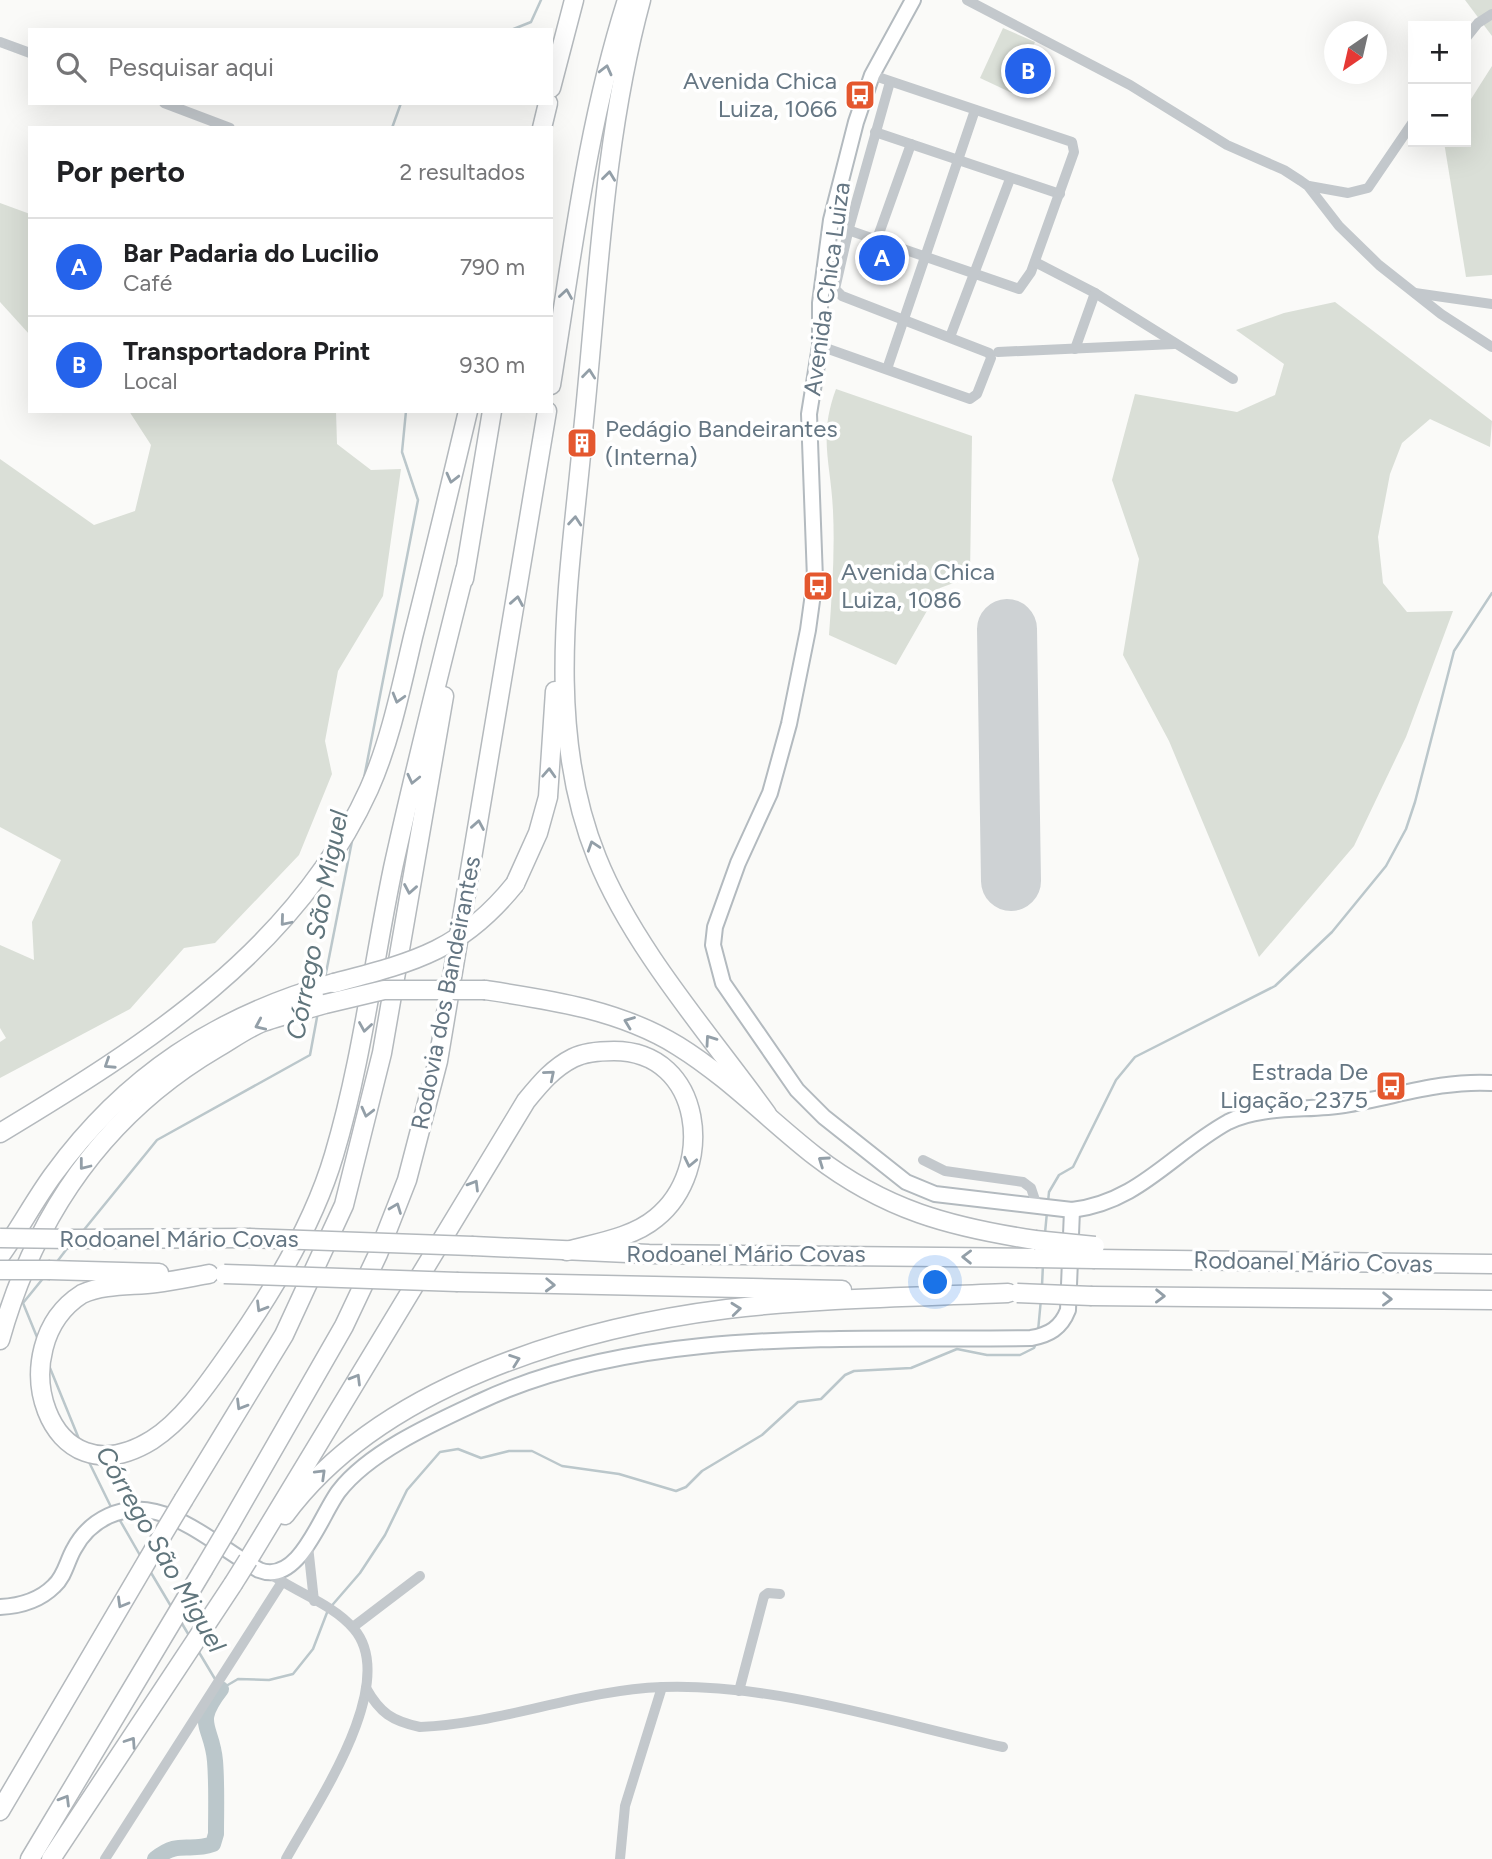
<!DOCTYPE html>
<html lang="pt">
<meta charset="utf-8">
<style>
body{margin:0;font-family:Figtree,sans-serif;background:#f6f6f6;color:#202124}
.controls{position:absolute;right:21px;top:21px;display:grid;overflow:hidden;border-radius:0px;box-shadow:0 7px 28px #0002}
.controls button{width:63px;height:63px;display:grid;place-items:center;padding:0;border:0;border-bottom:2px solid #e0e0e0;background:#fff;color:#202124;font:35px sans-serif}
.compass{position:absolute;left:1324px;top:21px;width:63px;height:63px;border-radius:50%;background:#fff;box-shadow:0 7px 28px #0002;rotate:214deg}
.you{position:absolute;left:936px;top:1283px;width:24px;height:24px;margin:-18px;border:5px solid #fff;border-radius:50%;background:#1a73e8;box-shadow:0 0 0 10px #1a73e833}
.badge{display:grid;place-items:center;width:46px;height:46px;border-radius:50%;background:#2563eb;color:#fff;font-size:23px;font-weight:700}
.pin{position:absolute;translate:-50% -50%;border:4px solid #fff;box-shadow:0 2px 7px #0006}
.list{margin:0;padding:0;list-style:none}
h2{display:flex;justify-content:space-between;align-items:center;height:91px;margin:0;padding:0 28px;font-size:30px}
h2 small{font-size:23px;font-weight:400;color:#757577}
.list li{display:grid;grid-template-columns:46px 1fr auto;gap:21px;align-items:center;box-sizing:border-box;height:98px;padding:0 28px;border-top:2px solid #e0e0e0}
.list b{display:block;font-size:26px;white-space:nowrap}
.list p{margin:0;font-size:23px;white-space:nowrap;color:#757577}
.list em{font-size:23px;font-style:normal;color:#757577}
.icon{flex:none;width:38px;height:38px;fill:none;stroke:currentColor;stroke-width:2;stroke-linecap:round;stroke-linejoin:round}
.map{position:relative;flex:none;width:1492px;height:1859px;overflow:hidden}
.search{position:absolute;background:#fff;box-shadow:0 7px 28px #0002;left:28px;top:28px;width:525px;height:77px;display:flex;align-items:center;gap:18px;box-sizing:border-box;padding:0 24px;border-radius:0px;color:#757577;font-size:26px}
.panel{position:absolute;background:#fff;box-shadow:0 7px 28px #0002;left:28px;top:126px;width:525px;height:287px;border-radius:0px}
.map>svg:first-child{display:block}
.green{fill:#dadfd7}
.lines{fill:none;stroke-linecap:round;stroke-linejoin:round}
.stream{stroke:#bbc7cb;stroke-width:2.5}
.river{stroke:#bbc7cb;stroke-width:16}
.runway{stroke:#ced2d4;stroke-width:60}
.secondary-casing{stroke:#b3babf;stroke-width:18}
.highway-casing{stroke:#b4b9bd;stroke-width:21}
.street{stroke:#c3c8cc;stroke-width:10}
.secondary{stroke:#fff;stroke-width:14}
.highway{stroke:#fff;stroke-width:18}
.highway-bridge-casing{stroke:#b4b9bd;stroke-width:21;stroke-linecap:butt}
.highway-bridge{stroke:#fff;stroke-width:18}
.oneway{stroke:#939fa8}
.labels{text-anchor:middle;stroke-width:7;stroke-linejoin:round;paint-order:stroke}
.poi-label{font-size:24px;fill:#657683;stroke:#fff;text-anchor:end}
.street-label{font-size:24px;fill:#657683;stroke:#fff}
.water-label{font-size:26px;font-style:italic;fill:#60757c;stroke:#fff}
</style>
<div class="map">
<svg width="1492" height="1859" viewBox="0 0 1492 1859">
<rect width="100%" height="100%" fill="#fafaf8"/>
<!-- green -->
<g class="green">
<path d="M1465 0H1492V36Z"/>
<path d="M1003 28 1035 42 1012 93 980 78Z"/>
<path d="M1492 66V275L1466 277 1444 142H1466V107Z"/>
<path d="M0 203 30 214V335L0 302Z"/>
<path d="M1335 302 1492 421 1490 447 1430 419 1402 443 1390 474 1378 537 1383 583 1407 612 1453 611 1406 737 1354 846 1259 957 1169 741 1123 655 1139 559 1112 480 1135 394 1237 412 1275 395 1284 364 1236 330 1284 313Z"/>
<path d="M836 389 972 436 970 577 940 588 896 665 829 635C832 594 835 552 833 511 831 463 818 437 836 389Z"/>
<path d="M129 411H336L337 444 371 470 401 469 383 596 338 671 325 741 332 774 299 855 215 943 184 948 130 1009 0 1078V1042L6 1038 0 1028V945L34 960 32 922 61 860 0 827V459L94 525 135 511 151 445Z"/>
</g>
<g class="lines">
<!-- stream -->
<g class="stream">
<path d="M511 30 531 22 541 0"/>
<path d="M392 128 401 103"/>
<path d="M364 778 418 500 402 452 406 411"/>
<path d="M325 978 353 836"/>
<path d="M1048 1202 1049 1192 1059 1175 1073 1167 1116 1080 1135 1057 1275 986 1332 932 1386 866 1406 829 1415 802 1454 651 1492 593"/>
<path d="M83 1231 157 1140 310 1055 318 1012"/>
<path d="M1045 1233 1047 1212"/>
<path d="M56 1263 69 1246"/>
<path d="M1042 1286 1043 1264"/>
<path d="M1038 1331 1041 1299"/>
<path d="M39 1342 23 1303 45 1276"/>
<path d="M50 1368 79 1439"/>
<path d="M87 1458 112 1509"/>
<path d="M118 1517 141 1557"/>
<path d="M150 1571 172 1608"/>
<path d="M181 1622 190 1637"/>
<path d="M197 1649 215 1679"/>
<path d="M219 1685 221 1689 238 1679 269 1680 293 1674 313 1649 328 1610 360 1573 385 1535 407 1490 440 1452 458 1449 481 1458 509 1451H532L562 1466 619 1474 676 1491 686 1487 702 1471 762 1435 798 1402 821 1399 845 1375 854 1371 911 1368 957 1349 987 1355H1020L1034 1348 1037 1341"/>
</g>
<!-- river -->
<path class="river" d="M155 1859C180 1839 187 1853 213 1844L216 1834C216 1810 217 1785 215 1761 212 1725 193 1725 221 1689"/>
<!-- runway -->
<path class="runway" d="M1007 629 1011 881"/>
<!-- secondary casing -->
<g class="secondary-casing">
<g id="secondary">
<path d="M913 0 872 75 856 122 831 220 820 303V346L809 414 815 579 808 630 789 724 770 793 738 863 715 927 713 945 723 983 797 1090 824 1117 906 1182 935 1194 1072 1210C1139 1202 1172 1153 1228 1122 1261 1105 1308 1111 1344 1105 1395 1097 1440 1080 1492 1083"/>
<path d="M0 1607C20 1606 39 1601 54 1586 65 1576 67 1561 74 1549 90 1519 123 1503 156 1512 190 1520 228 1553 259 1570 299 1586 321 1514 339 1491 370 1451 436 1422 481 1401 642 1325 855 1341 1031 1338 1049 1335 1061 1328 1068 1310L1072 1210"/>
</g>
</g>
<!-- highway casing -->
<g class="highway-casing">
<g id="highway">
<path d="M551 88 574 0"/>
<path d="M542 128 548 103"/>
<path d="M551 385C572 256 587 125 627 0"/>
<path d="M583 431C598 288 603 140 641 0"/>
<path d="M581 455C568 588 545 730 597 858 633 948 711 1036 767 1114"/>
<path d="M464 579 492 411"/>
<path d="M515 884 538 833 548 797 555 691"/>
<path d="M485 990C551 1000 620 1010 678 1046 728 1077 769 1120 815 1156 885 1210 950 1227 1035 1240"/>
<path d="M0 1133C146 1045 296 950 369 789 390 742 401 688 413 637 432 562 450 487 468 411"/>
<path d="M72 1239 249 1238"/>
<path d="M473 1246 649 1254 1036 1258"/>
<path d="M0 1256C19 1230 34 1201 53 1175 125 1076 217 1016 334 983"/>
<path d="M1095 1259 1492 1264"/>
<path d="M50 1270 159 1273"/>
<path d="M209 1274C192 1277 174 1281 156 1283 132 1286 104 1284 82 1294 0 1346 47 1505 152 1440 185 1419 211 1379 233 1348 273 1291 314 1223 334 1155 362 1061 373 964 393 868 415 768 440 669 465 570"/>
<path d="M458 1282 842 1290"/>
<path d="M1092 1296 1492 1300"/>
<path d="M0 1340C35 1215 103 1115 217 1048 231 1040 247 1028 263 1022 283 1015 304 1010 325 1004"/>
<path d="M184 1499 284 1335 344 1205 382 1053 444 696"/>
<path d="M285 1515C380 1386 575 1328 727 1309 820 1298 914 1297 1008 1293"/>
<path d="M228 1528 344 1326 378 1254 407 1180 438 1061 547 411"/>
<path d="M248 1560 526 1101C540 1084 553 1068 573 1058 585 1052 601 1051 614 1051 704 1051 716 1170 656 1218 632 1238 596 1243 567 1251"/>
<path d="M0 1811 157 1544"/>
<path d="M30 1859 203 1570"/>
<path d="M51 1859 233 1584"/>
</g>
</g>
<!-- street -->
<g class="street">
<path d="M967 0 1130 85 1227 145 1284 170 1301 181 1308 186 1339 226 1379 265 1441 314 1492 347"/>
<path d="M1466 38 1478 23 1492 14"/>
<path d="M0 42 30 53"/>
<path d="M164 103 230 128"/>
<path d="M875 132 1060 194"/>
<path d="M1309 186 1348 193 1368 188 1413 122"/>
<path d="M848 230 1019 289 1031 272 1074 152 1072 142 872 75"/>
<path d="M877 239 911 144"/>
<path d="M1035 262 1095 293 1233 379"/>
<path d="M1415 293 1492 304"/>
<path d="M950 337 1010 179"/>
<path d="M820 346 970 399 977 394 991 358 989 353 842 296 835 289 849 228 890 82"/>
<path d="M1075 349 1095 293"/>
<path d="M998 352 1174 344"/>
<path d="M887 369 975 110"/>
<path d="M923 1160 945 1171 1023 1182 1031 1188 1037 1206"/>
<path d="M308 1546 314 1601"/>
<path d="M269 1573C295 1592 333 1604 354 1629 401 1684 313 1809 286 1859"/>
<path d="M353 1627 420 1576"/>
<path d="M366 1688C380 1713 392 1721 420 1727 501 1724 580 1690 662 1687 774 1683 895 1723 1003 1747"/>
<path d="M739 1691 764 1596 768 1593 780 1594"/>
<path d="M105 1859 282 1582"/>
<path d="M620 1859 625 1806 662 1687"/>
</g>
<!-- secondary -->
<use href="#secondary" class="secondary"/>
<!-- highway -->
<use href="#highway" class="highway"/>
<!-- highway-bridge casing -->
<g class="highway-bridge-casing">
<g id="highway-bridge">
<path d="M334 983C414 962 461 951 515 884"/>
<path d="M325 1004 384 990H485"/>
<path d="M0 1238 72 1239"/>
<path d="M249 1238 473 1246"/>
<path d="M1035 1240 1095 1246"/>
<path d="M1036 1258 1095 1259"/>
<path d="M0 1270H50"/>
<path d="M224 1274 458 1282"/>
<path d="M1017 1293 1092 1296"/>
<path d="M157 1544 184 1499"/>
<path d="M203 1570 228 1528"/>
<path d="M233 1584 248 1560"/>
</g>
</g>
<!-- highway-bridge -->
<use href="#highway-bridge" class="highway-bridge"/>
</g>
<!-- one-way arrows -->
<defs><path id="oneway-chevron" d="M-2-3.5L2.5 0L-2 3.5" fill="none" stroke-width="1.6" stroke-linecap="round" stroke-linejoin="round" transform="scale(1.75)"/></defs>
<g class="oneway">
<use href="#oneway-chevron" transform="translate(606 70) rotate(-76)"/>
<use href="#oneway-chevron" transform="translate(609 176) rotate(-83)"/>
<use href="#oneway-chevron" transform="translate(566 294) rotate(-81)"/>
<use href="#oneway-chevron" transform="translate(589 374) rotate(-84)"/>
<use href="#oneway-chevron" transform="translate(452 478) rotate(104)"/>
<use href="#oneway-chevron" transform="translate(575 521) rotate(-85)"/>
<use href="#oneway-chevron" transform="translate(517 601) rotate(-80)"/>
<use href="#oneway-chevron" transform="translate(398 698) rotate(106)"/>
<use href="#oneway-chevron" transform="translate(549 773) rotate(-87)"/>
<use href="#oneway-chevron" transform="translate(413 779) rotate(103)"/>
<use href="#oneway-chevron" transform="translate(478 825) rotate(-80)"/>
<use href="#oneway-chevron" transform="translate(593 846) rotate(-108)"/>
<use href="#oneway-chevron" transform="translate(410 889) rotate(100)"/>
<use href="#oneway-chevron" transform="translate(285 921) rotate(130)"/>
<use href="#oneway-chevron" transform="translate(629 1022) rotate(-159)"/>
<use href="#oneway-chevron" transform="translate(260 1025) rotate(156)"/>
<use href="#oneway-chevron" transform="translate(365 1027) rotate(99)"/>
<use href="#oneway-chevron" transform="translate(710 1040) rotate(-125)"/>
<use href="#oneway-chevron" transform="translate(109 1064) rotate(147)"/>
<use href="#oneway-chevron" transform="translate(550 1075) rotate(-40)"/>
<use href="#oneway-chevron" transform="translate(367 1112) rotate(104)"/>
<use href="#oneway-chevron" transform="translate(823 1161) rotate(-145)"/>
<use href="#oneway-chevron" transform="translate(690 1162) rotate(102)"/>
<use href="#oneway-chevron" transform="translate(84 1165) rotate(128)"/>
<use href="#oneway-chevron" transform="translate(474 1185) rotate(-59)"/>
<use href="#oneway-chevron" transform="translate(396 1208) rotate(-69)"/>
<use href="#oneway-chevron" transform="translate(967 1257) rotate(-179)"/>
<use href="#oneway-chevron" transform="translate(550 1285) rotate(2)"/>
<use href="#oneway-chevron" transform="translate(1160 1296) rotate(1)"/>
<use href="#oneway-chevron" transform="translate(1387 1299) rotate(1)"/>
<use href="#oneway-chevron" transform="translate(261 1307) rotate(121)"/>
<use href="#oneway-chevron" transform="translate(736 1309) rotate(-6)"/>
<use href="#oneway-chevron" transform="translate(515 1360) rotate(-20)"/>
<use href="#oneway-chevron" transform="translate(356 1379) rotate(-59)"/>
<use href="#oneway-chevron" transform="translate(241 1405) rotate(121)"/>
<use href="#oneway-chevron" transform="translate(321 1474) rotate(-44)"/>
<use href="#oneway-chevron" transform="translate(122 1603) rotate(120)"/>
<use href="#oneway-chevron" transform="translate(131 1742) rotate(-56)"/>
<use href="#oneway-chevron" transform="translate(65 1800) rotate(-59)"/>
</g>
<!-- icons -->
<defs>
<g id="bus-square" transform="scale(1.575)"><rect x="-9" y="-9" width="18" height="18" rx="4" fill="#e4572e" stroke="#fff"/><path d="M-5-6H5V4H4V6H2V4H-2V6H-4V4H-5ZM-3.5-4V0h7V-4ZM-3.5 1.2v1.5H-2V1.2ZM2 1.2v1.5H3.5V1.2Z" fill="#fff"/></g>
<g id="building-square" transform="scale(1.575)"><rect x="-9" y="-9" width="18" height="18" rx="4" fill="#e4572e" stroke="#fff"/><path d="M-4-6H4V6H1V3H-1V6H-4ZM-2.5-4.3h1.7v1.8h-1.7ZM.8-4.3h1.7v1.8H.8ZM-2.5-1h1.7V.8h-1.7ZM.8-1h1.7V.8H.8Z" fill="#fff"/></g>
</defs>
<g fill-rule="evenodd">
<use href="#bus-square" x="860" y="95"/>
<use href="#building-square" x="582" y="443"/>
<use href="#bus-square" x="818" y="586"/>
<use href="#bus-square" x="1391" y="1086"/>
</g>
<g class="labels">
<!-- poi labels -->
<g class="poi-label">
<text x="837" y="89">Avenida Chica<tspan x="837" dy="28">Luiza, 1066</tspan></text>
<text x="605" y="437" text-anchor="start">Pedágio Bandeirantes<tspan x="605" dy="28">(Interna)</tspan></text>
<text x="841" y="580" text-anchor="start">Avenida Chica<tspan x="841" dy="28">Luiza, 1086</tspan></text>
<text x="1368" y="1080">Estrada De<tspan x="1368" dy="28">Ligação, 2375</tspan></text>
</g>
<!-- street labels -->
<g class="street-label">
<text transform="translate(827 289) rotate(-82)" y="8">Avenida Chica Luiza</text>
<text transform="translate(446 993) rotate(-79)" y="8">Rodovia dos Bandeirantes</text>
<text x="179" y="1247">Rodoanel Mário Covas</text>
<text x="746" y="1262">Rodoanel Mário Covas</text>
<text transform="translate(1313 1262) rotate(1)" y="8">Rodoanel Mário Covas</text>
</g>
<!-- water labels -->
<g class="water-label">
<text transform="translate(317 925) rotate(-79)" y="9">Córrego São Miguel</text>
<text transform="translate(161 1549) rotate(60)" y="9">Córrego São Miguel</text>
</g>
</g>
</svg>
<div class="controls">
<button>+</button>
<button>−</button>
</div>
<svg class="compass" viewBox="-18 -18 36 36"><path d="M0-13l5 13h-10z" fill="#e53935"/><path d="M0 13l5-13h-10z" fill="#757577"/></svg>
<div class="you"></div>
<div class="pin badge" style="left:882px;top:258px">A</div>
<div class="pin badge" style="left:1028px;top:71px">B</div>
<div class="search"><svg class="icon" aria-label="search" viewBox="0 0 24 24"><circle cx="10" cy="10" r="6"/><path d="M15 15l6 6"/></svg>Pesquisar aqui</div>
<section class="panel">
<h2>Por perto<small>2 resultados</small></h2>
<ul class="list">
<li><span class="badge">A</span><div><b>Bar Padaria do Lucilio</b><p>Café</p></div><em>790 m</em></li>
<li><span class="badge">B</span><div><b>Transportadora Print</b><p>Local</p></div><em>930 m</em></li>
</ul>
</section>
</div>
